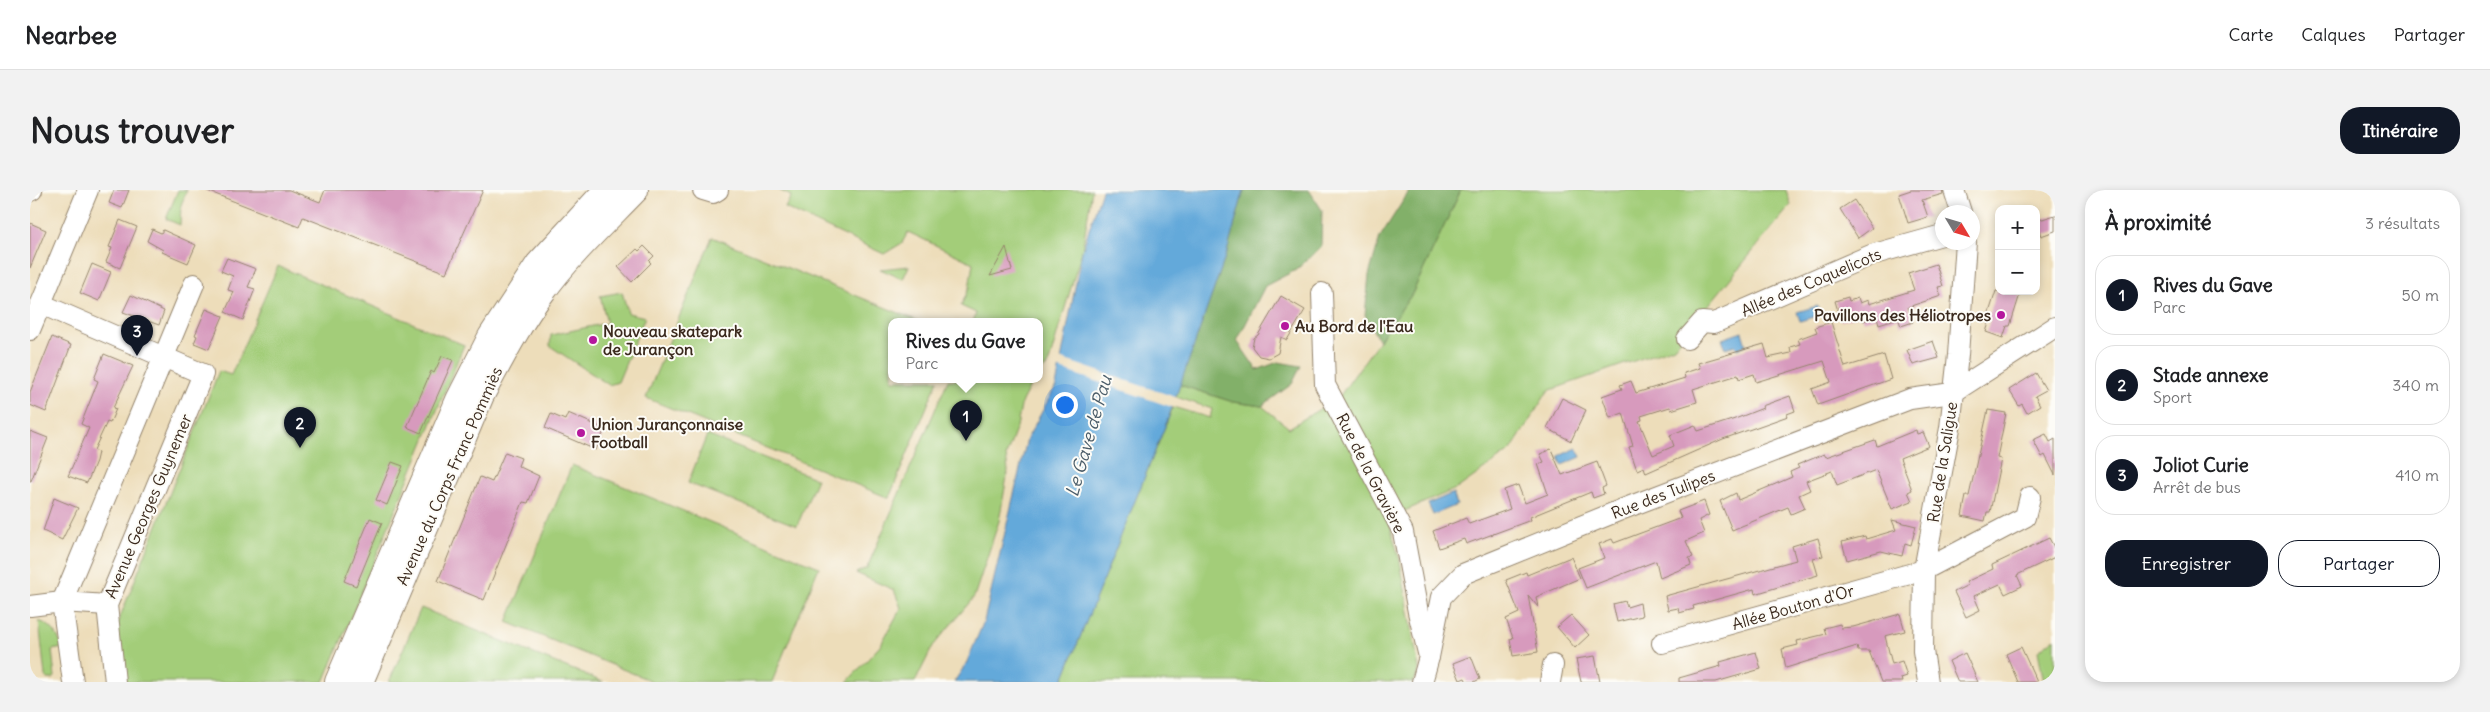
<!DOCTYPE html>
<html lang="fr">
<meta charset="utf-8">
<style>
body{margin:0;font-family:Delius,sans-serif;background:#f2f2f2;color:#202124}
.controls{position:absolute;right:15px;top:15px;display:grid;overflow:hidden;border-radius:10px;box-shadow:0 2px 8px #0003}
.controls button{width:45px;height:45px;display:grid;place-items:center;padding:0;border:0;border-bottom:1px solid #e0e0e0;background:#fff;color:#202124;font:25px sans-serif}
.compass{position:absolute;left:1905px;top:15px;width:45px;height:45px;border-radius:50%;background:#fff;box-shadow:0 2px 8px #0003;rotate:128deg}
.you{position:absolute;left:1034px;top:214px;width:18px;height:18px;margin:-12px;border:4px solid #fff;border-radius:50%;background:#1a73e8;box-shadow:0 0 0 8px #1a73e833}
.badge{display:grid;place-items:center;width:32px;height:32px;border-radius:50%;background:#111827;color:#fff;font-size:16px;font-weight:700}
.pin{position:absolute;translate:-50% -41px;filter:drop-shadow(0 1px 2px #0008)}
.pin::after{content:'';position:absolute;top:26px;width:18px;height:15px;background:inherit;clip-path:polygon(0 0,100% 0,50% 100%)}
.popup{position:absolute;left:858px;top:128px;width:155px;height:65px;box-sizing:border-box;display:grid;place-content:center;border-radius:10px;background:#fff;filter:drop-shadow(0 1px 4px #0005);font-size:16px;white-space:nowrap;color:#757577}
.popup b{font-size:19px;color:#202124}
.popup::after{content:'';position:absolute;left:50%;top:100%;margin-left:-10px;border:10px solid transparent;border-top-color:#fff}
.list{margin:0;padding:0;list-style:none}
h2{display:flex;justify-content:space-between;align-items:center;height:65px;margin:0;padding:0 20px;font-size:21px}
h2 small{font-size:16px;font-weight:400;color:#757577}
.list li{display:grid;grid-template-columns:32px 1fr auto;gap:15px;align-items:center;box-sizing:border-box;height:80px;margin:0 10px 10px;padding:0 10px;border:1px solid #e0e0e0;border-radius:20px}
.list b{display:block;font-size:19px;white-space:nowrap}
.list p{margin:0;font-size:16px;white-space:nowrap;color:#757577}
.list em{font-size:16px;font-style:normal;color:#757577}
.actions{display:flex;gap:10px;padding:15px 20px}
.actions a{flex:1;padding:11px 0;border:1px solid #111827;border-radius:20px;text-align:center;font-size:18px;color:#111827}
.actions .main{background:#111827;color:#fff}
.map{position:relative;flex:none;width:2025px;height:492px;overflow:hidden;border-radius:20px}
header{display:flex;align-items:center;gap:30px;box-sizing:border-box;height:70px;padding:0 25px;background:#fff;border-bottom:1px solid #e0e0e0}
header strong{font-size:24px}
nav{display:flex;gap:28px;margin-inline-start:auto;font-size:18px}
.intro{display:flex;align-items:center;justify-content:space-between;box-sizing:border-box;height:120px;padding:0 30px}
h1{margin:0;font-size:35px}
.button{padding:12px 22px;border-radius:20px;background:#111827;color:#fff;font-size:18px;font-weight:700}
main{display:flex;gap:30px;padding:0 30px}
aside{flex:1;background:#fff;border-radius:20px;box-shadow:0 2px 8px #0003}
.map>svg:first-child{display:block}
.green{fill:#a3cd79;stroke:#6f7c4c}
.forest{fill:#82b069;stroke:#5e6d44}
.water{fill:#64a9da;stroke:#506a7c}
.pier{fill:#edddba}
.building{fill:#d79abd}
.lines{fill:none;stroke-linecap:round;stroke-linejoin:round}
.minor-casing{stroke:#94846c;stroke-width:22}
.major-casing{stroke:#94846c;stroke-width:28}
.minor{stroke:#fff;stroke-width:20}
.major{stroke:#fff;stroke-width:26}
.poi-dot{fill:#b5179e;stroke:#fdfcf7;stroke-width:2}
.labels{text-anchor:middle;stroke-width:4;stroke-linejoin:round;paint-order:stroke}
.street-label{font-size:16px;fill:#3b2a1e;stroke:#fdfcf7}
.poi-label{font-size:16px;font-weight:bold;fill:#3b2a1e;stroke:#fdfcf7;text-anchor:start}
.water-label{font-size:18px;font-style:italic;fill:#4b5d69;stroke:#fdfcf7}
</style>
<header>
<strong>Nearbee</strong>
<nav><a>Carte</a><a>Calques</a><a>Partager</a></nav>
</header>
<div class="intro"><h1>Nous trouver</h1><a class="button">Itinéraire</a></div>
<main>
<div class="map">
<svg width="2025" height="492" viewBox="0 0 2025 492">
<rect width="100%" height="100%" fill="#fdfcf7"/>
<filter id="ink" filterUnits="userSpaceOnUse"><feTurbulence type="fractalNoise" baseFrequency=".02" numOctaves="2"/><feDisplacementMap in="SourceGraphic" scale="10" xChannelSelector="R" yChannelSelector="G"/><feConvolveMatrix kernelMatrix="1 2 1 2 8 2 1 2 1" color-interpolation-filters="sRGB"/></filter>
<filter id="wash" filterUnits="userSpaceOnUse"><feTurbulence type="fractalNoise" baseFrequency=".0096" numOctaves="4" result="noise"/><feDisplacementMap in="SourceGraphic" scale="20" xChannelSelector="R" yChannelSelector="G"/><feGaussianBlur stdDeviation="1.12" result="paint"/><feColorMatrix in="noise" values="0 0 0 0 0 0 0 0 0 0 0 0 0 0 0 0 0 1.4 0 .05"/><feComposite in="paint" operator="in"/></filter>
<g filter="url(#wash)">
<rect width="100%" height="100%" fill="#edddba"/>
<!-- green -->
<g class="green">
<path d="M148 0H157L151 15 150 35 136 29Z"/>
<path d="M749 0H1062L1052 61 1018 175 1010 182V132H943L946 123 931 116 939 98 943 73 878 42 872 53 854 64 755 18 761 6Z"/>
<path d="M1431 0H1756L1761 15 1644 157 1518 201 1481 260 1428 298 1358 328 1370 371 1389 479 1384 492H1032L1143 217 1180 228 1182 219 1146 207 1150 195 1203 212 1232 216 1259 238 1309 207 1382 104Z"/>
<path d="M682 47 891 132H862V190H908L859 308 616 208Z"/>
<path d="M248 76 434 155 294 492H92L86 437 189 181 201 185Z"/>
<path d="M879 76 873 89 850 79Z"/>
<path d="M592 102 598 123 615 127 588 192 579 195 520 156 521 145 577 133 570 106Z"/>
<path d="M918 190H1003L992 211 987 237 976 266 978 281 969 331 944 407 903 456 885 492H817L850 456 871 418 864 400 826 383 837 378Z"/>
<path d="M677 245 787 289 767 336 658 293Z"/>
<path d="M542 275 789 377 742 492H624L477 432Z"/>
<path d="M391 418 573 492H359Z"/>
<path d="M9 431C24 436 27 445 33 458L22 460 25 487 23 489H17L15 486Z"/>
<path d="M2025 448V492H2014L2008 461Z"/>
</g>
<!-- forest -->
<g class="forest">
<path d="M1214 0H1279L1292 20 1291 57 1266 80 1235 96 1207 151 1227 180 1248 172 1271 176 1262 194 1232 216 1203 212 1150 195 1197 62Z"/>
<path d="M1380 0H1431L1382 104 1349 151 1335 125 1339 85 1350 47Z"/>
</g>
<!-- water -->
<g class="water">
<path d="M1072 0H1214L1197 62 1138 229 1032 492H924L936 474 954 431 997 249 1026 196 1052 61Z"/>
<path d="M1787 116 1790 125 1770 131 1767 122Z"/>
<path d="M1712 142 1716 155 1707 159 1705 155 1696 158 1692 149Z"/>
<path d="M1547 258 1551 267 1532 275 1529 266Z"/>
<path d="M1423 303 1427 315 1403 325 1398 314Z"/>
</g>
<!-- pier -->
<path class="pier" d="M1029 168 1148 208 1145 218 1027 178Z"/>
<g id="blocks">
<!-- building -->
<g class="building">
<path d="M84 0H99L92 18 79 13Z"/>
<path d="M175 0H259L290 12 295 0H453L416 83 273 27 269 37Z"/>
<path d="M1881 0H1912L1913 4 1892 10 1898 27 1878 33 1869 4Z"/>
<path d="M1824 10 1842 38 1828 48 1810 19Z"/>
<path d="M2025 25V41L2011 46 2006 31Z"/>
<path d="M90 30 107 37 90 78 76 72 82 58 79 57Z"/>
<path d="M0 33 16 40 0 78Z"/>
<path d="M122 39 131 43 133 40 166 55 158 73 132 62 133 60 117 51Z"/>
<path d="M614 56 624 66 619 71 621 73 602 92 588 77 607 59 609 61Z"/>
<path d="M976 57 982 80 960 86Z"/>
<path d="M197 68 226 79 218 97 225 99 213 130 195 122 204 102 198 100 203 86 191 81Z"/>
<path d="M62 74 81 82 69 111 50 103Z"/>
<path d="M1906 74 1913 96 1908 97 1911 106 1878 117 1883 132 1871 136 1868 128 1849 134 1847 127 1833 131 1831 125 1811 131 1805 111 1818 107 1819 111 1828 108 1830 113 1838 110 1839 114 1884 100 1878 83Z"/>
<path d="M1966 101H1991L1980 136H1977L1973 148 1956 142 1960 130 1957 129Z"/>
<path d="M101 105 134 121 129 135 93 122Z"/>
<path d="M1251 106 1275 120 1257 150 1251 147 1248 163 1239 168 1229 166 1222 157 1224 148 1228 145Z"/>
<path d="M176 119 193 126 179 159 164 153 167 146 165 145Z"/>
<path d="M1801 132 1815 177 1854 165 1861 189 1788 215 1782 199 1801 192 1794 171 1726 192 1724 184 1709 189 1708 185 1663 199 1667 212 1641 220 1640 217 1611 226 1612 230 1609 231 1623 265 1644 256 1640 245 1665 235 1668 241 1705 229 1733 218 1732 216 1760 206 1765 221 1757 224 1758 226 1693 249 1616 283 1614 277 1607 280 1599 257 1603 256 1593 223 1580 228 1572 206 1592 199 1590 195 1601 191 1606 203 1655 188 1654 183 1670 178 1668 173 1734 154 1738 168 1761 163 1760 157 1770 154 1768 149 1787 142 1785 137Z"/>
<path d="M22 147 41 155 16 222 0 215V202Z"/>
<path d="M1903 151 1909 168 1883 175 1877 160Z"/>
<path d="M74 164 103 176 83 218 86 219 80 233 77 232 64 260 68 262 66 271 57 293 38 286 59 238 51 234 68 191 64 189Z"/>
<path d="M412 166 423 170 391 243 377 237 401 181 404 183Z"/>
<path d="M2006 183 2016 200 2005 206 2010 215 1997 223 1992 214 1989 216 1979 200Z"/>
<path d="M1532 208 1556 220 1541 251 1517 238Z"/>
<path d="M1958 220 1976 223 1967 268 1971 269 1960 322H1957L1955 331 1932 326 1936 306H1939Z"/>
<path d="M538 223 575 239 566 260 515 238 521 224 535 230Z"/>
<path d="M1886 240 1887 244 1893 242 1899 256 1870 268 1882 300 1878 302 1882 311 1862 319 1846 280 1807 295 1802 281 1776 291 1780 300 1769 305 1775 318 1761 324 1758 317 1702 340 1690 311 1706 303 1708 310 1762 287 1760 282 1769 278 1767 275 1794 264 1796 267 1845 250 1847 256Z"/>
<path d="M0 241 18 248 1 291H0Z"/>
<path d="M2016 244 2020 252 2025 249V285L2015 265 2012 267 2003 250Z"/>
<path d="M1521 259 1532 285 1567 272 1576 296 1572 298 1574 304 1563 308 1561 302 1500 327 1501 330 1436 354 1434 349 1409 358 1403 341 1436 328 1439 334 1480 319 1474 300 1488 295 1495 313 1518 304 1508 274 1514 272 1510 264Z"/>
<path d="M475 262 491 268 488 276 509 286 498 313 493 312 454 410 408 391 450 287 462 292Z"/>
<path d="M362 272 373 276 357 315 346 310Z"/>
<path d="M24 308 48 318 32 350 13 341Z"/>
<path d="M1674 311 1679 325 1669 330 1674 343 1656 351 1663 367 1659 368 1661 375 1630 388 1626 371 1556 398 1548 378 1574 368 1569 354 1582 349 1584 353 1651 328 1648 321Z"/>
<path d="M340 328 352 333 326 396 314 391Z"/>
<path d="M1862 330 1886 336 1881 355 1875 353 1872 366 1851 361 1817 370 1812 352 1835 346 1836 349 1866 340Z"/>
<path d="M1788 348 1793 366 1783 368 1788 385 1725 404 1724 399 1663 416 1664 419 1649 423 1648 418 1638 420 1635 406 1766 370 1762 356Z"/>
<path d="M2019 348 2025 359V367L1987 385 1992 396 1975 404 1970 394 1944 406 1950 420 1936 427 1924 402 1938 395 1936 392 1963 379 1962 375Z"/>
<path d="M1541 367 1550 388 1506 407 1508 417 1498 405 1508 462 1483 466 1480 449 1483 448 1476 429 1489 423 1476 390 1496 382 1497 385Z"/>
<path d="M1595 411 1597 417 1610 413 1612 426 1587 432 1583 414Z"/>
<path d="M1870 424 1875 441 1855 446 1862 474 1872 471 1877 486 1871 488 1872 492H1851L1839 461H1828L1827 456 1756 478 1752 459 1768 455 1767 451 1796 444 1794 438 1810 434 1811 438 1823 437Z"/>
<path d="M1541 425 1559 445 1545 458 1527 437Z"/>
<path d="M1991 457 2007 492H1988L1976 464Z"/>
<path d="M1726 462 1731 479 1686 492H1649V488L1691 476 1690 472Z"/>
<path d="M1935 463 1948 492H1928L1919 471Z"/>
<path d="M1441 466 1450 489 1444 492H1437L1435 488 1430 490 1423 473Z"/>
<path d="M1565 466 1570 492H1551L1546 469Z"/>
</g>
</g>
</g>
<g filter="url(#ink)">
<use href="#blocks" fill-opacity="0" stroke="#94846c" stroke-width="1"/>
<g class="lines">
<!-- minor casing -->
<g class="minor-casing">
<g id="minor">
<path d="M673 0 683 3 688 0"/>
<path d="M1924 0 1931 22"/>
<path d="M0 1 2 0"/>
<path d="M1292 103 1295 195 1373 342 1388 422 1399 467 1392 492"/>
<path d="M11 114 173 184 77 415 85 492"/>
<path d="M0 140 58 0"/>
<path d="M1657 149 1672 132 1684 133 1841 65 1912 45"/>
<path d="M0 416 32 412 77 415"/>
<path d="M1632 453 1894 380 1995 327 2000 307"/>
<path d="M1399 467 1411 407 1433 384 1593 319 1880 209 1922 203 2025 137"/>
<path d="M43 492 32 412 164 94"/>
<path d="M1520 492 1523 475"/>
<path d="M1898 492 1893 461 1894 380 1920 238 1928 165 1936 52"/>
</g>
</g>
<!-- major casing -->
<g class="major-casing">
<g id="major">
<path d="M308 492 429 210 461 147 509 74 577 0"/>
<path d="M330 492 451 205C470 170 488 134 512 102 539 65 573 33 605 0"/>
</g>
</g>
<!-- minor -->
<use href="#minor" class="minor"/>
<!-- major -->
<use href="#major" class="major"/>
</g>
</g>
<!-- markers -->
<g class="poi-dot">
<circle cx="1971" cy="125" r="5"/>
<circle cx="1255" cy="136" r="5"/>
<circle cx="563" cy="150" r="5"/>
<circle cx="551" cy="243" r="5"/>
</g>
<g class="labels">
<!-- street labels -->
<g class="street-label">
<text transform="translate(1781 92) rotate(-23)" y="6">Allée des Coquelicots</text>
<text transform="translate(1912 272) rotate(-81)" y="6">Rue de la Saligue</text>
<text transform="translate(1341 283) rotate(63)" y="6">Rue de la Gravière</text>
<text transform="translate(419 286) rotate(-66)" y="6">Avenue du Corps Franc Pommiès</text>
<text transform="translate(1633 304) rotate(-21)" y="6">Rue des Tulipes</text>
<text transform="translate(118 316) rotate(-67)" y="6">Avenue Georges Guynemer</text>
<text transform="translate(1763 417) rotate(-16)" y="6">Allée Bouton d'Or</text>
</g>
<!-- poi labels -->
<g class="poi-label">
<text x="1961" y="131" text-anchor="end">Pavillons des Héliotropes</text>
<text x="1265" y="142">Au Bord de l'Eau</text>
<text x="573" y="147">Nouveau skatepark<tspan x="573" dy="18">de Jurançon</tspan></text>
<text x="561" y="240">Union Jurançonnaise<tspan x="561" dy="18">Football</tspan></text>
</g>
<!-- water labels -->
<g class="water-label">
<text transform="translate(1059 246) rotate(-74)" y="6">Le Gave de Pau</text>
</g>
</g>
</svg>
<div class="controls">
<button>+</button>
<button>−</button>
</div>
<svg class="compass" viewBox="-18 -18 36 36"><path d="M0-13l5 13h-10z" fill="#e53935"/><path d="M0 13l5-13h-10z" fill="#757577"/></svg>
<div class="you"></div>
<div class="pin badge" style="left:936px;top:251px">1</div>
<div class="popup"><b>Rives du Gave</b>Parc</div>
<div class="pin badge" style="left:270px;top:258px">2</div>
<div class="pin badge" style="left:107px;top:166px">3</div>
</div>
<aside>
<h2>À proximité<small>3 résultats</small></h2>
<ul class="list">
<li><span class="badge">1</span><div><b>Rives du Gave</b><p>Parc</p></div><em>50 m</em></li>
<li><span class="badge">2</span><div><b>Stade annexe</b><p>Sport</p></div><em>340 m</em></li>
<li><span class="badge">3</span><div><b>Joliot Curie</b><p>Arrêt de bus</p></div><em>410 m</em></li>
</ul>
<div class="actions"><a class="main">Enregistrer</a><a>Partager</a></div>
</aside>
</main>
